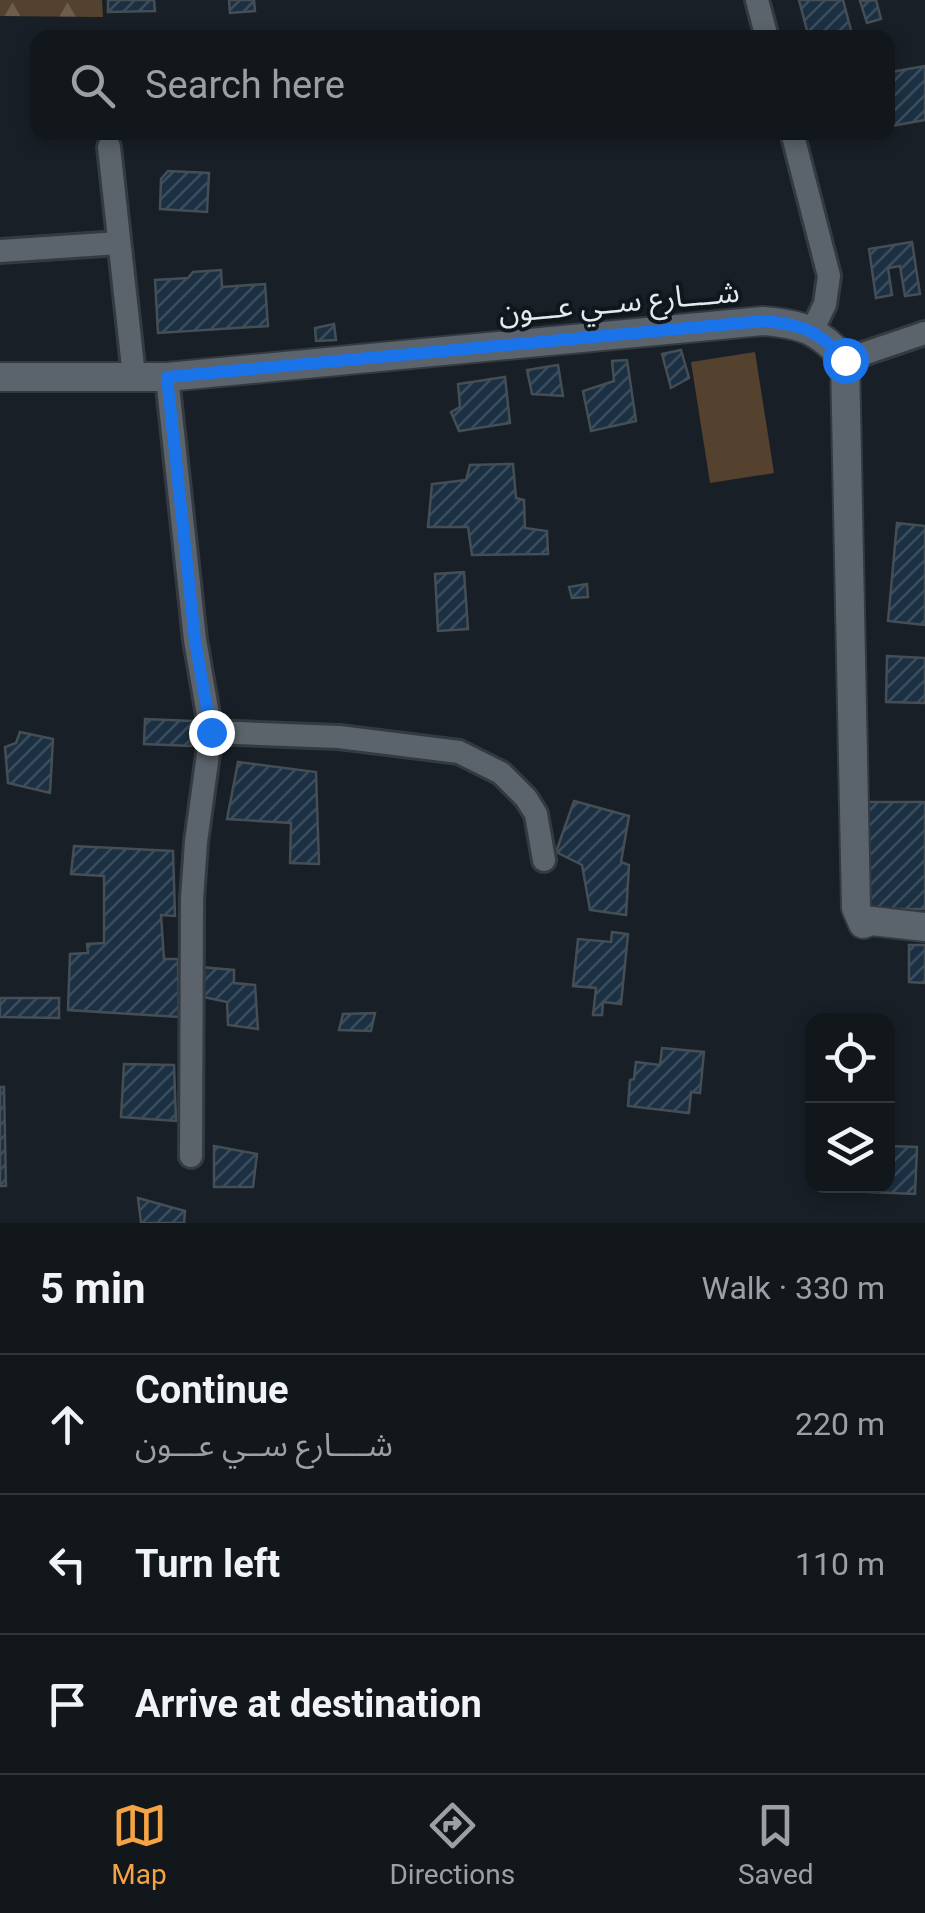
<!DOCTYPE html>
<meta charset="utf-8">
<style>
body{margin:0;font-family:Roboto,"Noto Sans Arabic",sans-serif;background:#1f2429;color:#f1f3f6}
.controls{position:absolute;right:30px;bottom:30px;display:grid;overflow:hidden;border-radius:20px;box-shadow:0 5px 15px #0003}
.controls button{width:90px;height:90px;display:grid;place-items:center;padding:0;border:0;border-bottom:2px solid #31363b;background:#12171c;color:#f1f3f6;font:50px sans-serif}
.stop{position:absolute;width:30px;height:30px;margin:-22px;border:8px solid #1a73e8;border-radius:50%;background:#fff}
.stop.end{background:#1a73e8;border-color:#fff;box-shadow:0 2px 10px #0008}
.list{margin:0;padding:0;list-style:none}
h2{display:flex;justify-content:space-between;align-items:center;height:130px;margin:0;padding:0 40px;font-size:42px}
h2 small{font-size:32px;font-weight:400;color:#9c9fa3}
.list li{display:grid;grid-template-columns:65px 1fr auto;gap:30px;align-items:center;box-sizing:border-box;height:140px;padding:0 40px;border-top:2px solid #31363b}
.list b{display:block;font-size:38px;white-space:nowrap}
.list p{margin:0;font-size:32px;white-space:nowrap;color:#9c9fa3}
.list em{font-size:32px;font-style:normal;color:#9c9fa3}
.icon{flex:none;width:55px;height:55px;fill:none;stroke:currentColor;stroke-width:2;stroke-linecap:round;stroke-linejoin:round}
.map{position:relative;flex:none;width:925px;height:1223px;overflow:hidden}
.search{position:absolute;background:#12171c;box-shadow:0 5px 15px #0003;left:30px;right:30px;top:30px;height:110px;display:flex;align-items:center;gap:25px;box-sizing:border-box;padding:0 35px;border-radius:20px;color:#9c9fa3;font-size:38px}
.sheet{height:550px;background:#12171c}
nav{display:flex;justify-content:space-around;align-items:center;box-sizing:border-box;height:140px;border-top:2px solid #31363b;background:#12171c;font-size:28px;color:#9c9fa3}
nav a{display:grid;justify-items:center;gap:5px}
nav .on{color:#f5a345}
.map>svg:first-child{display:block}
.forest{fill:url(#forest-firs)}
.garden{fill:#55422e}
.building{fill:url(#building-hatch);stroke:#454e55;stroke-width:2.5}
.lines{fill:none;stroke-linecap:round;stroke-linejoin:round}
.minor-casing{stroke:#353a40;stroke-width:28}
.tertiary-casing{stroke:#353a40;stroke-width:32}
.minor{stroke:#5b646c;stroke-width:22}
.tertiary{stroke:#5b646c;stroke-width:28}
.route{stroke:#1a73e8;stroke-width:12}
.labels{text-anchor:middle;stroke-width:8;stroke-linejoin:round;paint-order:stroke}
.street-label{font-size:30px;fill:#e4e9ee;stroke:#0f161c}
</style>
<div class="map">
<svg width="925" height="1223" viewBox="0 0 925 1223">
<defs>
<pattern id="forest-firs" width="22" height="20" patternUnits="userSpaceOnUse" patternTransform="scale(2.5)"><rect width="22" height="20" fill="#55422e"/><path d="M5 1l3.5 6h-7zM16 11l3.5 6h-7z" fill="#6d5d4d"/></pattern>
<pattern id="building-hatch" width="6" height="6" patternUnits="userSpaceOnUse" patternTransform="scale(2.5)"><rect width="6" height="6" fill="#1b3042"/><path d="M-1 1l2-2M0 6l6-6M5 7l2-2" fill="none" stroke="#3c4e5e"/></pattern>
</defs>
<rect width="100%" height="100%" fill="#181f26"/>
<!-- forest -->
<path class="forest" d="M0 0H102L103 17 0 16Z"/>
<!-- garden -->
<path class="garden" d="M755 352 774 473 710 483 691 362Z"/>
<!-- building -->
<g class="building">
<path d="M108 0H154L155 11 108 12Z"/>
<path d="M229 0H254L255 11 230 13Z"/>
<path d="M799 0H843L852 34 836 38H809Z"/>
<path d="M876 0 881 19 867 23 860 1Z"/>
<path d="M888 61 891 72 925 66V120L891 126 888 115Z"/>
<path d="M168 171 209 173 207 212 160 209 161 179Z"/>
<path d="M912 242 920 294 905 296 900 266 888 268 892 295 876 298 869 249Z"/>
<path d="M221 270 222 287 265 284 268 326 158 333 155 280 188 278 193 272Z"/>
<path d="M334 324 336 340 316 341 315 328Z"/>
<path d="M681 350 689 378 671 388 662 354Z"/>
<path d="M627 360 636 421 591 431 583 391 614 381 612 361Z"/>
<path d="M558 365 563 396 532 394 527 370Z"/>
<path d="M505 377 510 423 459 431 451 412 460 407 458 384Z"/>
<path d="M513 464 516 498 524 500 525 528 547 531 548 554 472 555 468 527H428L432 484 466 480 470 465Z"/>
<path d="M897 523 925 526V625L888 621Z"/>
<path d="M464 572 468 629 438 631 435 574Z"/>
<path d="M587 584 588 597 572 598 569 587Z"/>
<path d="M887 656 925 658V703L886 702Z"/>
<path d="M145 719 192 721 191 746 144 744Z"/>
<path d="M20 732 53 739 50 793 8 783 5 747 16 743Z"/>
<path d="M238 762 316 772 319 864 290 863 291 823 227 819Z"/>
<path d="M574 801 629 816 621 862 629 865 626 915 590 910 582 865 556 852Z"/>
<rect x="859" y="802" width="66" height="107"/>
<path d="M74 846 173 851 175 916 161 915 164 959H178L179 1017 68 1010 70 954 88 953 87 944 104 943V876L71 874Z"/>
<path d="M612 932 628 934 621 1004 603 1002 602 1015H593L596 988 573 986 578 939 611 942Z"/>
<path d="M909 945H925V983L909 982Z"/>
<path d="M201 967 234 970V983L255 985 258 1029 228 1025 227 1002 199 996Z"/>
<path d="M0 998H59V1018L0 1017Z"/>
<path d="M375 1013 371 1031 339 1030 343 1014Z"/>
<path d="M662 1048 704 1052 700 1093 691 1092 689 1113 628 1106 630 1080 634 1079 636 1062 660 1065Z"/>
<path d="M124 1064 174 1065 176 1121 121 1117Z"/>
<path d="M0 1087H4L6 1186H0Z"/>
<path d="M214 1146 257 1154 253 1187H214Z"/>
<path d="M888 1146 917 1147 915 1194 870 1192 871 1186H888Z"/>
<path d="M138 1198 185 1211 184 1223H141Z"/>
</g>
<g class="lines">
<!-- minor casing -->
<g class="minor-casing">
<g id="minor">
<path d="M757 0 767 38"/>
<path d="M792 132 829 276 825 304 812 331"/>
<path d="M109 147 134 376"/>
<path d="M0 251 119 243"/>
<path d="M845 360 925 333"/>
<path d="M167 377 195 640 211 732 196 842 192 899 191 1156"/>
<path d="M211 732 339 737 459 752 501 773 526 798 536 814 544 860"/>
</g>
</g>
<!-- tertiary casing -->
<g class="tertiary-casing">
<path id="tertiary" d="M0 377H167L763 321C802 324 819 330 845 360L856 908 863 924 872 921 925 927"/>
</g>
<!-- minor -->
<use href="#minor" class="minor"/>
<!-- tertiary -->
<use href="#tertiary" class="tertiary"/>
</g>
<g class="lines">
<!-- route -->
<path class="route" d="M211 732 195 640 167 377 763 321C802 324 819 331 845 360"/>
</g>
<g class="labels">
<!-- street labels -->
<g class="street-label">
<text transform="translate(619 302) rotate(-5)" y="10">شــــارع ســي عـــون</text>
</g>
</g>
</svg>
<div class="controls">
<button><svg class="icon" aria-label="locate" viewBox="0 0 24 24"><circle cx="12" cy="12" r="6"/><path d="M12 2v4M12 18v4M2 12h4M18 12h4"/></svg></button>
<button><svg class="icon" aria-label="layers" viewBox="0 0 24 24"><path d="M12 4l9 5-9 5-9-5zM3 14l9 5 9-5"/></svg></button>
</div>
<div class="stop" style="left:845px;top:360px"></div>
<div class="stop end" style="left:211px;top:732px"></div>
<div class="search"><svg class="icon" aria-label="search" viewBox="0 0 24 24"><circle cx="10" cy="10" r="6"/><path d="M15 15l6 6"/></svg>Search here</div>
</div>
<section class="sheet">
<h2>5 min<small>Walk · 330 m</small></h2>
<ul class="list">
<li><svg class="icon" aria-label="ahead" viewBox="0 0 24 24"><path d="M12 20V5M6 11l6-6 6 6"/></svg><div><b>Continue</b><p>شــــارع ســي عـــون</p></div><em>220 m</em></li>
<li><svg class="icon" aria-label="left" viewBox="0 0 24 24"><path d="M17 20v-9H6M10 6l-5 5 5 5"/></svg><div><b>Turn left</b></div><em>110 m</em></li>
<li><svg class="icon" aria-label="arrive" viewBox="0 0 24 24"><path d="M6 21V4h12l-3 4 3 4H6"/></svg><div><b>Arrive at destination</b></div></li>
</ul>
</section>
<nav>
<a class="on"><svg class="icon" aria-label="map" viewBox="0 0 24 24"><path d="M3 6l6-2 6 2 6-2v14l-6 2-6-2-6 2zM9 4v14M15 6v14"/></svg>Map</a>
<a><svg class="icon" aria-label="directions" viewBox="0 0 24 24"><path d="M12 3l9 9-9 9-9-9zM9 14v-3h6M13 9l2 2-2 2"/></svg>Directions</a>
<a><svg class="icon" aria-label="saved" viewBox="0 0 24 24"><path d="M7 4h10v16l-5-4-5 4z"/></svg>Saved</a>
</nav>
